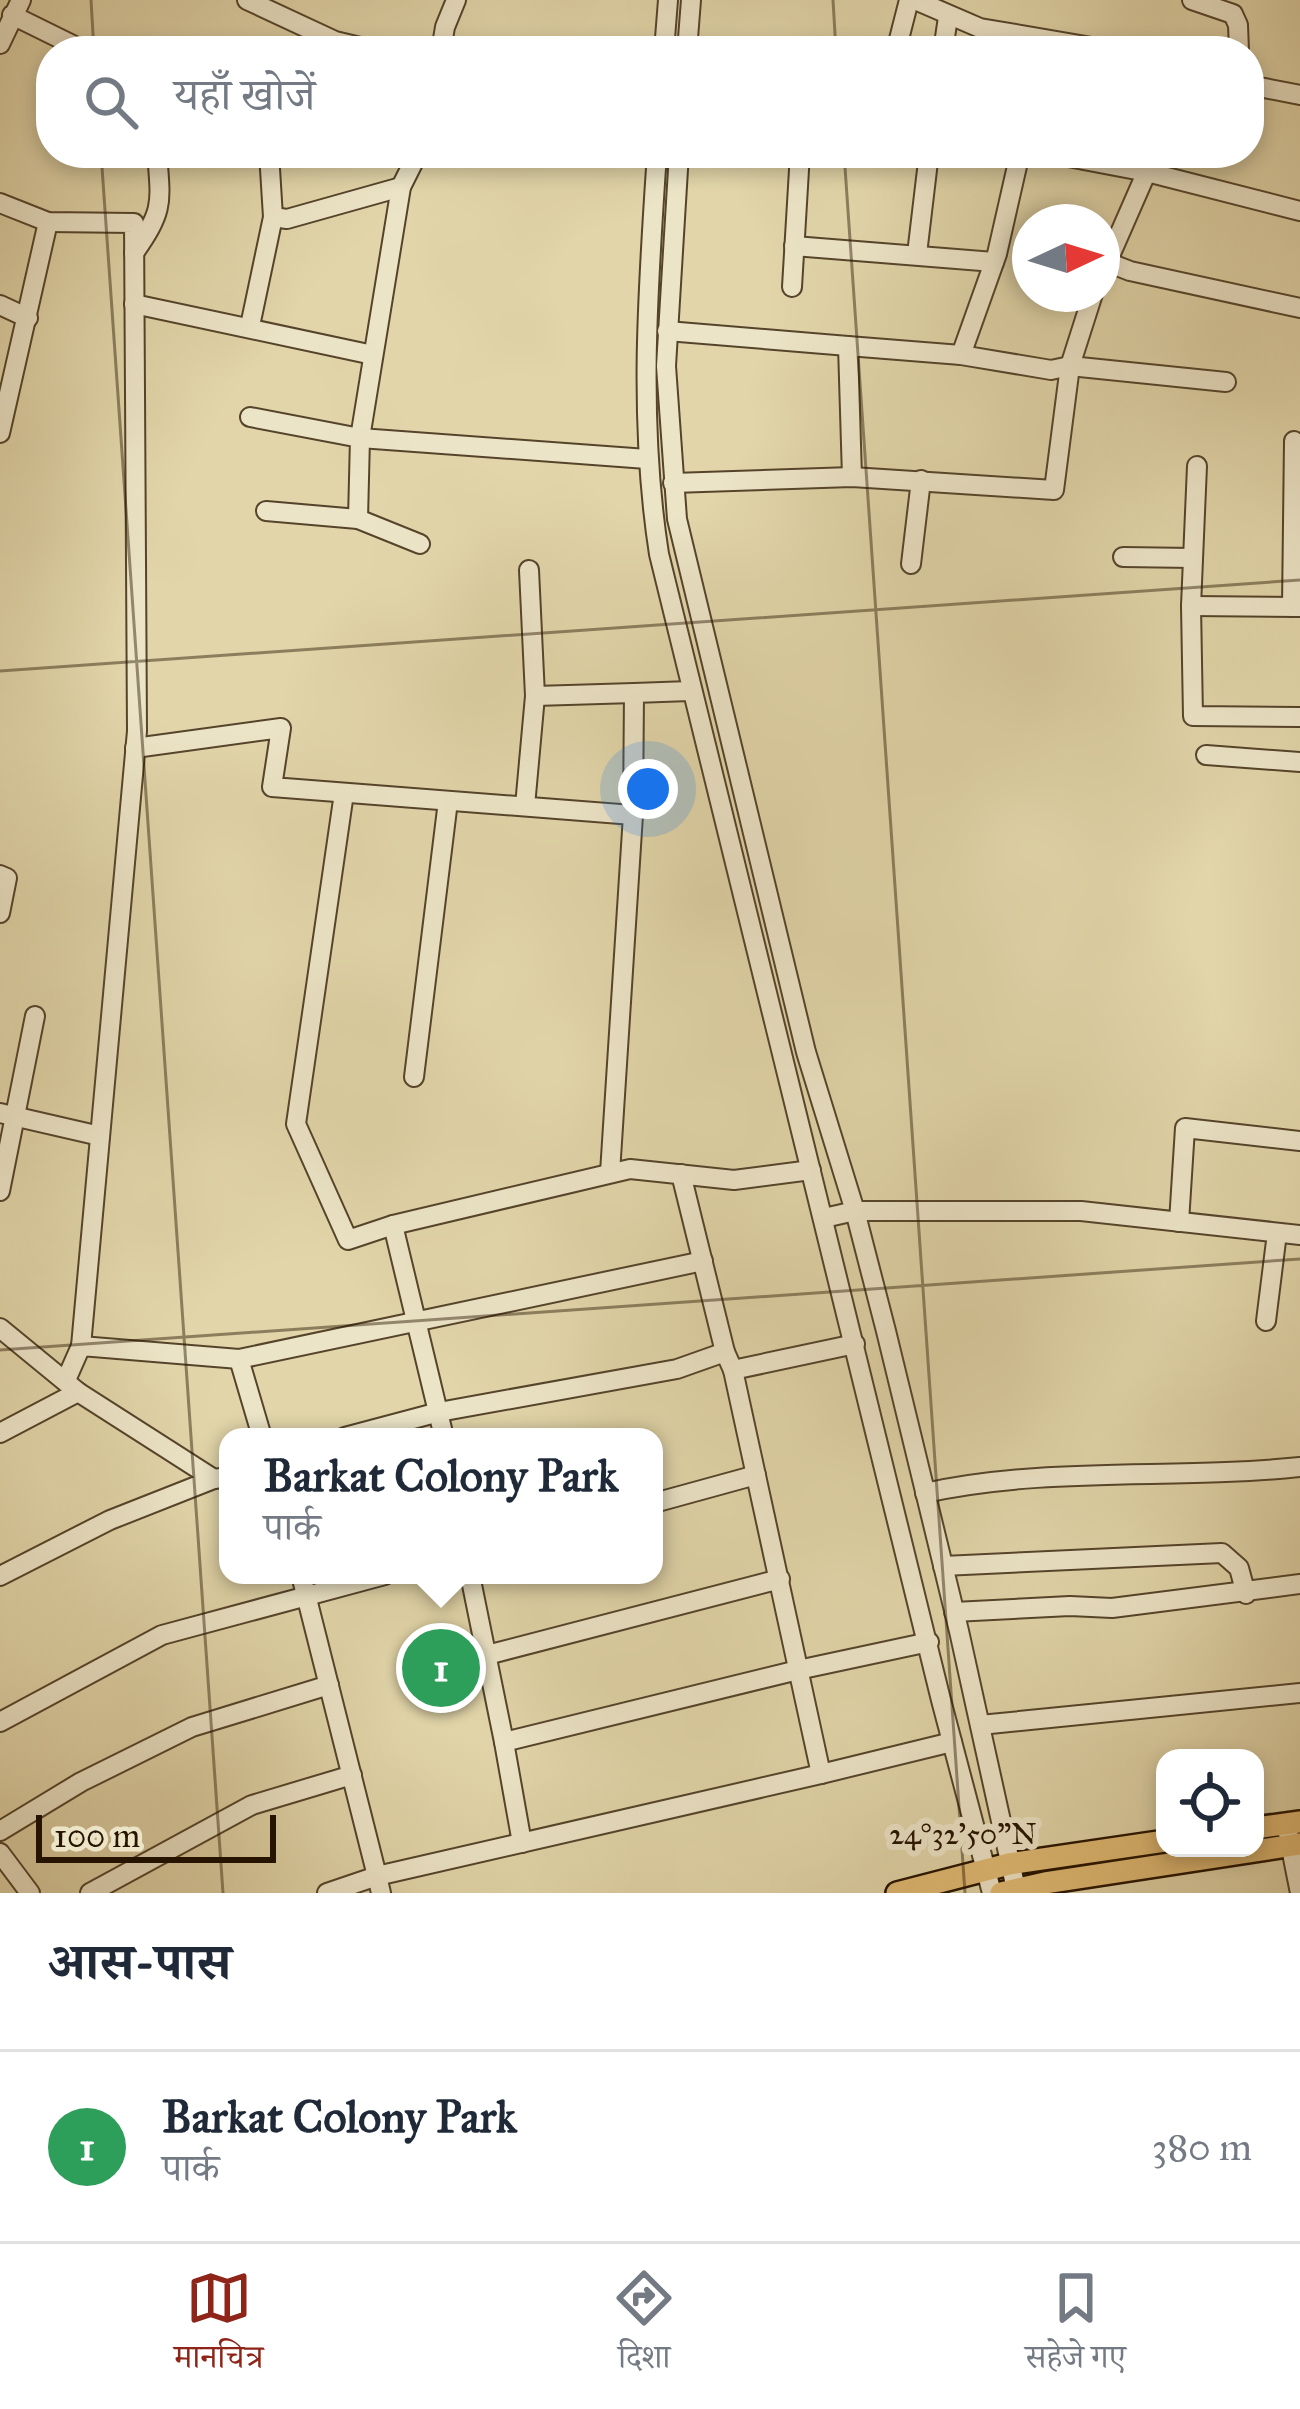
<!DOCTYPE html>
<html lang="hi">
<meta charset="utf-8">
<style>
body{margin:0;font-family:"IM FELL Great Primer","Noto Serif Devanagari",serif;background:#f6f6f7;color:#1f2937}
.controls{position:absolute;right:36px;bottom:36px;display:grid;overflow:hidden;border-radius:24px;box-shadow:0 6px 18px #0003}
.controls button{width:108px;height:108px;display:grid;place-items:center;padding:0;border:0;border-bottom:3px solid #e0e1e3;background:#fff;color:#1f2937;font:60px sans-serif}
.compass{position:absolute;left:1012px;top:204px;width:108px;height:108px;border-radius:50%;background:#fff;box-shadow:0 6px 18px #0003;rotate:86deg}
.scale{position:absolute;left:36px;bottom:30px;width:240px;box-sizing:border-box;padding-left:12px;border:6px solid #261401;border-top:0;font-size:33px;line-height:42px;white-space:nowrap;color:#261401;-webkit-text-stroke:9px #ece4c7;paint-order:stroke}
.you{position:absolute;left:648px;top:789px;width:42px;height:42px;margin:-30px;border:9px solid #fff;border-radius:50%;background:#1a73e8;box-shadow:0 0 0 18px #1a73e833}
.badge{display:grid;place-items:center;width:78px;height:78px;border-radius:50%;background:#8f2418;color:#fff;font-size:39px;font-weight:700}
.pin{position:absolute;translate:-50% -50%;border:6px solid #fff;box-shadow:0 3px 12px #0006}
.popup{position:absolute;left:219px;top:1428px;width:444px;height:156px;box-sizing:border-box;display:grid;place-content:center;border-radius:24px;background:#fff;filter:drop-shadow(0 3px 9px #0005);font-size:39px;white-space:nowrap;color:#747a83}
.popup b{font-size:45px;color:#1f2937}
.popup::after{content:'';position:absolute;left:50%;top:100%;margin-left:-24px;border:24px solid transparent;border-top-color:#fff}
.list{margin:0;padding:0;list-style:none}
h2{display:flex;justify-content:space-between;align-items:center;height:156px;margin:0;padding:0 48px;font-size:51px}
h2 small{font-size:39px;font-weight:400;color:#747a83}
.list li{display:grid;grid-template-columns:78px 1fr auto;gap:36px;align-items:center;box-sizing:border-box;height:192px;padding:0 48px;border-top:3px solid #e0e1e3}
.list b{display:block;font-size:45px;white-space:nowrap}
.list p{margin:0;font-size:39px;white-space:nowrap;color:#747a83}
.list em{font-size:39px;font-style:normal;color:#747a83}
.icon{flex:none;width:66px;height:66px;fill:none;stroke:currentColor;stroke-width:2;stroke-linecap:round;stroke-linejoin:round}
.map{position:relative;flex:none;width:1300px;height:1893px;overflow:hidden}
.search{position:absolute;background:#fff;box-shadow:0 6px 18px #0003;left:36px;right:36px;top:36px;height:132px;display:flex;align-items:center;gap:30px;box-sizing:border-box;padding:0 42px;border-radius:48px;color:#747a83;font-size:45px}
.sheet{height:348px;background:#fff}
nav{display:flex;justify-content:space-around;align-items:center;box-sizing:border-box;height:168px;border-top:3px solid #e0e1e3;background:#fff;font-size:33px;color:#747a83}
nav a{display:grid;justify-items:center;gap:6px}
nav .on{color:#8f2418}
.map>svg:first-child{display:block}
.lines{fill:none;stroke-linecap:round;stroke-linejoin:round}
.minor-casing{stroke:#55442b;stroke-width:22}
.major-casing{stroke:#261401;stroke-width:26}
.minor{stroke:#ece4c7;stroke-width:18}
.major{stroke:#e0ba74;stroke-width:21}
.ticks{fill:none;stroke:#261401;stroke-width:3;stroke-opacity:0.45}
.ticks-label{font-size:30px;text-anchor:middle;fill:#261401;stroke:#ece4c7;stroke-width:12;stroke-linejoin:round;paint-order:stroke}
</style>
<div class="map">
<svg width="1300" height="1893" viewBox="0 0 1300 1893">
<rect width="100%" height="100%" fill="#e1d5a9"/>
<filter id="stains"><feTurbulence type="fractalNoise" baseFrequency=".00167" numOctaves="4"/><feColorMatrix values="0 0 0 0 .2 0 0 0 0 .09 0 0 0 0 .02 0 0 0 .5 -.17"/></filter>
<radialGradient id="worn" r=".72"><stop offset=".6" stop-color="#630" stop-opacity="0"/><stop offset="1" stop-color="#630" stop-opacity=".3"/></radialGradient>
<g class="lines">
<!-- minor casing -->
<g class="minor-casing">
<g id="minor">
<path d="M247 0 335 41 377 51"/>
<path d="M915 0 980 28 1115 51"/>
<path d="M1192 0 1233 14 1238 25 1239 51"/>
<path d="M12 15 85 51"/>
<path d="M0 44 21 0"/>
<path d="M441 51 445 27 456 0"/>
<path d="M664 51 668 0"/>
<path d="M687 51 691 0"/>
<path d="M896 51 909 0"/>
<path d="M943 51 948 17"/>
<path d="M1249 85 1300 95"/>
<path d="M418 153 401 187 360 438 647 459"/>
<path d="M657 153C648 288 638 420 659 554L941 1700 992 1893"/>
<path d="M679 153 666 366 677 519 806 1052 855 1211 886 1331 959 1631 1016 1889"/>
<path d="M1047 153 1147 172 1300 211"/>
<path d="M0 203 48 222 134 223 137 731 81 1346"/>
<path d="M273 217 287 219 401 187"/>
<path d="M794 246 994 262"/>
<path d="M134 253C164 210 161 204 157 153"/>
<path d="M917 254 929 153"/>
<path d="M1107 262 1130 271 1300 308"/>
<path d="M1102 274 1155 153"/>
<path d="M792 287 800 153"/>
<path d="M134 304 373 355"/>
<path d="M0 305 28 318"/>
<path d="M250 326 273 217 269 153"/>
<path d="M667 331 848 346"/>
<path d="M961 355 997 254 1020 153"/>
<path d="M250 417 360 438 358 519"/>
<path d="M0 433 48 222"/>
<path d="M1197 466 1191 606 1193 716 1300 717"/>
<path d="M852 477 848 346 961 355 1051 370 1070 366 1226 382"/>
<path d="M673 483 852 477 1054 490 1070 366 1093 294"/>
<path d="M266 511 358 519 420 544"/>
<path d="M1123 557 1193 558"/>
<path d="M911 564 921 480"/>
<path d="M1191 606 1300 607"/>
<path d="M1292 607 1294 441"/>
<path d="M535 696 634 693"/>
<path d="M135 748 281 728 272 787 633 815 634 693 690 691"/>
<path d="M1206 755 1300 762"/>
<path d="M344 793 296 1124 348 1240 393 1225"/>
<path d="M525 806 535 696 529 570"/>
<path d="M0 875 7 878 0 913"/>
<path d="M414 1077 448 801"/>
<path d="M0 1113 100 1136"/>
<path d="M610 1173 633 815"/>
<path d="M681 1174 725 1352"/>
<path d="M0 1191 35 1016"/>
<path d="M824 1218 855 1211H1081L1300 1235"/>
<path d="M1179 1222 1185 1128 1300 1141"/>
<path d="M1266 1321 1277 1233"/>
<path d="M0 1328 78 1392 214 1479 228 1477"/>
<path d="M66 1380 81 1346 239 1359"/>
<path d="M0 1433 78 1392"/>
<path d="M262 1437 239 1359 703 1261"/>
<path d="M345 1437 439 1412 677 1369 725 1352 733 1370 855 1344"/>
<path d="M444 1437 393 1225 630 1169 734 1180 811 1170"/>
<path d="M925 1493C1047 1466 1176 1480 1300 1467"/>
<path d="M654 1503 756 1475"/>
<path d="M943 1566 1222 1553 1239 1568 1246 1594"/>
<path d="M301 1575 377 1876 327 1893"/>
<path d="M470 1575 504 1742"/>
<path d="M0 1576 110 1520 214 1479"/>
<path d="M954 1612 1070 1606 1112 1608 1300 1584"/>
<path d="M487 1655 780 1579"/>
<path d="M0 1722 162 1635 385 1575"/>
<path d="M980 1725 1300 1693"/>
<path d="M821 1774 952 1742"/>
<path d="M0 1831 81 1782 192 1727 329 1685"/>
<path d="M1288 1833 1300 1893"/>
<path d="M522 1843 504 1742 798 1670 929 1642"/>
<path d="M0 1853 30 1893"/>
<path d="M90 1893 252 1805 352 1775"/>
<path d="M381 1893 377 1876 821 1774 733 1370"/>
</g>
</g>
<!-- major casing -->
<g class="major-casing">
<g id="major">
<path d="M1255 1828 1300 1822"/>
<path d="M897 1893 1009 1864 1165 1841"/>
<path d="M1001 1893 1045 1883 1300 1844"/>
</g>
</g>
<!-- minor -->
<use href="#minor" class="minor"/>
<!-- major -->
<use href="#major" class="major"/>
</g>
<!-- ticks -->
<path class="ticks" d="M91 0 94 51M833 0 836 51M101 153 223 1893M844 153 965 1893M0 671 1300 580M0 1350 1300 1259"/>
<g class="ticks-label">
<text x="963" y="1844">24°32'50"N</text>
</g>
<rect width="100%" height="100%" filter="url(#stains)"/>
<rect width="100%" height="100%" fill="url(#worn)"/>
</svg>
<div class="controls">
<button><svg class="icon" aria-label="locate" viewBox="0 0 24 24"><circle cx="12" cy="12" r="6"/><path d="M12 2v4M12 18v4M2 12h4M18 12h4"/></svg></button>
</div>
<svg class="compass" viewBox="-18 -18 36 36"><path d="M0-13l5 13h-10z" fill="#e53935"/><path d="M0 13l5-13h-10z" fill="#747a83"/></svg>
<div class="scale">100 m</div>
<div class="you"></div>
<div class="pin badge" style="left:441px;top:1668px;background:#2e9e5b">1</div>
<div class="popup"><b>Barkat Colony Park</b>पार्क</div>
<div class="search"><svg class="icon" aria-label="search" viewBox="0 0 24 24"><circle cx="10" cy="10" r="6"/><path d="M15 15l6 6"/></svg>यहाँ खोजें</div>
</div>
<section class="sheet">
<h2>आस-पास<small></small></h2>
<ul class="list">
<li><span class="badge" style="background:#2e9e5b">1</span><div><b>Barkat Colony Park</b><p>पार्क</p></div><em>380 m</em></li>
</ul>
</section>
<nav>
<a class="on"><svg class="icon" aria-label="map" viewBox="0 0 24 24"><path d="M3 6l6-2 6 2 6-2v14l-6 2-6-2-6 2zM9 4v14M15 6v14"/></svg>मानचित्र</a>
<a><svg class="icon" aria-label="directions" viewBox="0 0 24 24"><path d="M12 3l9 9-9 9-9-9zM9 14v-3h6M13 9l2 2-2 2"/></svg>दिशा</a>
<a><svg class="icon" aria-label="saved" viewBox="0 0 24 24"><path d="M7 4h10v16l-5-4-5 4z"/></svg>सहेजे गए</a>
</nav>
